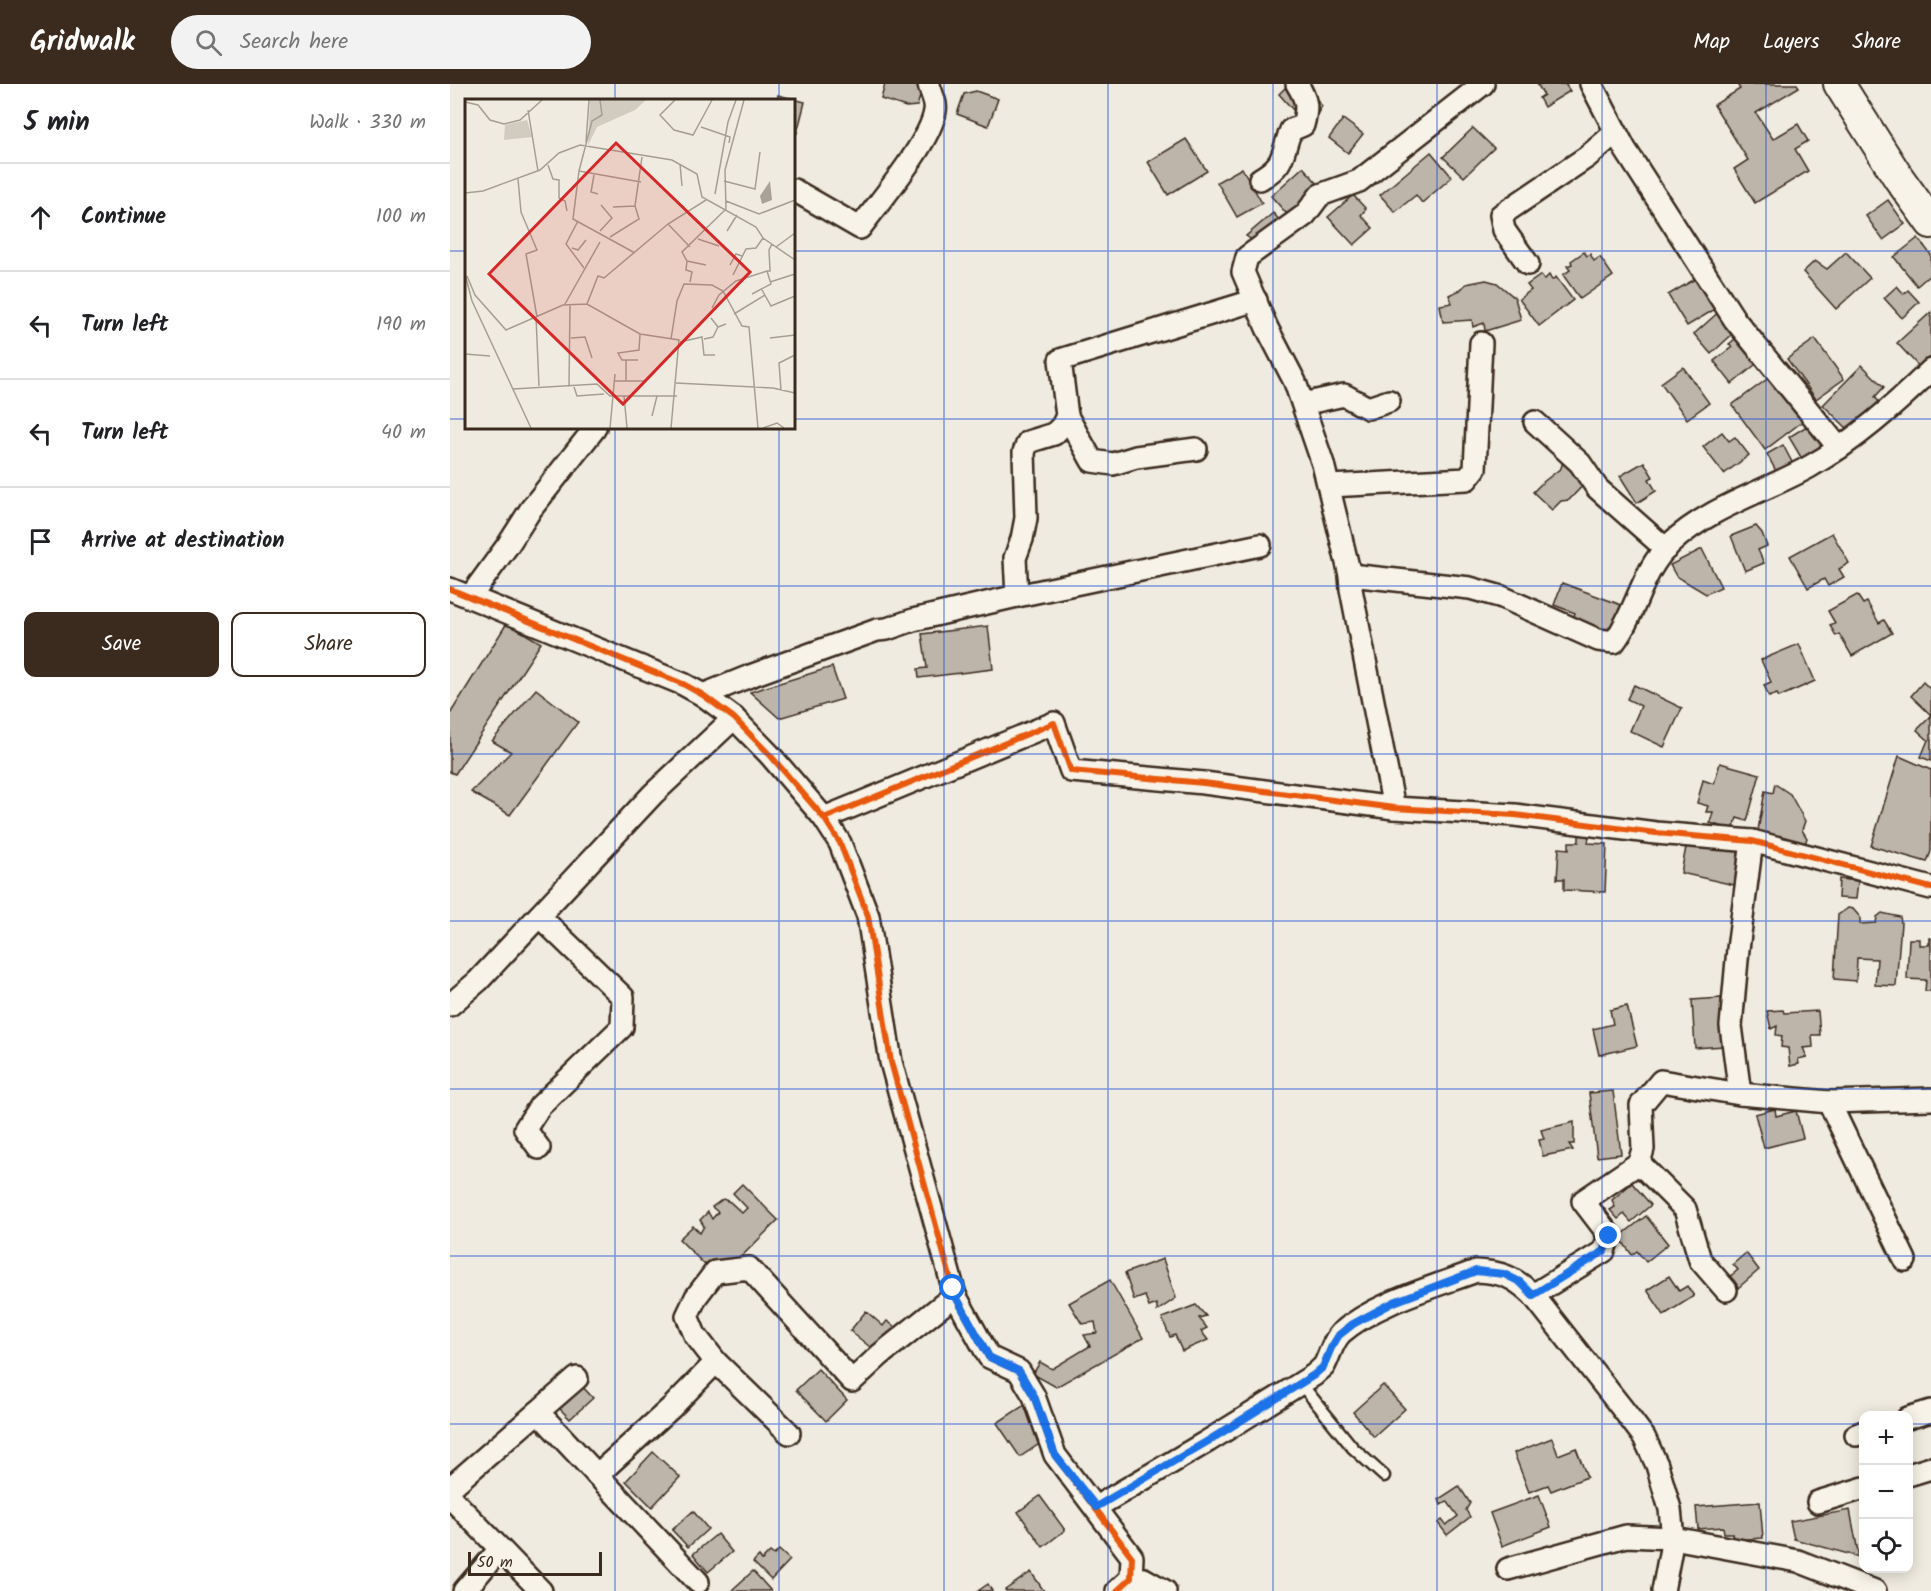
<!DOCTYPE html>
<meta charset="utf-8">
<style>
body{margin:0;font-family:Kalam,sans-serif;background:#f2f2f2;color:#202124}
.controls{position:absolute;right:18px;bottom:18px;display:grid;overflow:hidden;border-radius:12px;box-shadow:0 3px 15px #0003}
.controls button{width:54px;height:54px;display:grid;place-items:center;padding:0;border:0;border-bottom:2px solid #e0e0e0;background:#fff;color:#202124;font:30px sans-serif}
.scale{position:absolute;left:18px;bottom:15px;width:134px;box-sizing:border-box;padding-left:6px;border:3px solid #3b2a1e;border-top:0;font-size:16px;line-height:21px;white-space:nowrap;color:#3b2a1e;-webkit-text-stroke:4px #f7f3e8;paint-order:stroke}
.stop{position:absolute;width:18px;height:18px;margin:-14px;border:4px solid #1a73e8;border-radius:50%;background:#fff}
.stop.end{background:#1a73e8;border-color:#fff;box-shadow:0 2px 6px #0008}
.list{margin:0;padding:0;list-style:none}
h2{display:flex;justify-content:space-between;align-items:center;height:78px;margin:0;padding:0 24px;font-size:26px}
h2 small{font-size:20px;font-weight:400;color:#757577}
.list li{display:grid;grid-template-columns:39px 1fr auto;gap:18px;align-items:center;box-sizing:border-box;height:108px;padding:0 24px;border-top:2px solid #e0e0e0}
.list b{display:block;font-size:22px;white-space:nowrap}
.list em{font-size:20px;font-style:normal;color:#757577}
.actions{display:flex;gap:12px;padding:18px 24px}
.actions a{flex:1;padding:14px 0;border:2px solid #3b2a1e;border-radius:12px;text-align:center;font-size:21px;color:#3b2a1e}
.actions .main{background:#3b2a1e;color:#fff}
.icon{flex:none;width:33px;height:33px;fill:none;stroke:currentColor;stroke-width:2;stroke-linecap:round;stroke-linejoin:round}
.map{position:relative;flex:none;width:1481px;height:1507px;overflow:hidden}
header{display:flex;align-items:center;gap:36px;box-sizing:border-box;height:84px;padding:0 30px;background:#3b2a1e;color:#fff}
header strong{font-size:28px}
nav{display:flex;gap:33px;margin-inline-start:auto;font-size:21px}
.search{width:420px;height:54px;background:#f2f2f2;display:flex;align-items:center;gap:15px;box-sizing:border-box;padding:0 21px;border-radius:33px;color:#757577;font-size:22px}
main{display:flex}
aside{flex:1;background:#fff}
.map>svg:first-child{display:block}
.building{fill:#bdb5aa;stroke:#3b2a1e;stroke-width:1.5}
.lines{fill:none;stroke-linecap:round;stroke-linejoin:round}
.lane-casing{stroke:#3b2a1e;stroke-width:15}
.street-casing{stroke:#3b2a1e;stroke-width:26}
.secondary-casing{stroke:#3b2a1e;stroke-width:34}
.lane{stroke:#f7f3e8;stroke-width:10}
.street{stroke:#f7f3e8;stroke-width:21}
.secondary{stroke:#f7f3e8;stroke-width:30}
.cycleway-casing{stroke:#f7f3e8;stroke-width:10}
.cycleway{stroke:#e8590c;stroke-width:6}
.route{stroke:#1a73e8;stroke-width:8}
.grid{fill:none;stroke:#1d4ed8;stroke-width:1.5;stroke-opacity:0.55}
.inset-road{fill:none;stroke:#a79e92;stroke-width:1.5}
.view{fill:#d62828;fill-opacity:0.15;stroke:#d62828;stroke-width:3}
.inset-edge{fill:none;stroke:#3b2a1e;stroke-width:3}
</style>
<header>
<strong>Gridwalk</strong>
<div class="search"><svg class="icon" aria-label="search" viewBox="0 0 24 24"><circle cx="10" cy="10" r="6"/><path d="M15 15l6 6"/></svg>Search here</div>
<nav><a>Map</a><a>Layers</a><a>Share</a></nav>
</header>
<main>
<aside>
<h2>5 min<small>Walk · 330 m</small></h2>
<ul class="list">
<li><svg class="icon" aria-label="ahead" viewBox="0 0 24 24"><path d="M12 20V5M6 11l6-6 6 6"/></svg><div><b>Continue</b></div><em>100 m</em></li>
<li><svg class="icon" aria-label="left" viewBox="0 0 24 24"><path d="M17 20v-9H6M10 6l-5 5 5 5"/></svg><div><b>Turn left</b></div><em>190 m</em></li>
<li><svg class="icon" aria-label="left" viewBox="0 0 24 24"><path d="M17 20v-9H6M10 6l-5 5 5 5"/></svg><div><b>Turn left</b></div><em>40 m</em></li>
<li><svg class="icon" aria-label="arrive" viewBox="0 0 24 24"><path d="M6 21V4h12l-3 4 3 4H6"/></svg><div><b>Arrive at destination</b></div></li>
</ul>
<div class="actions"><a class="main">Save</a><a>Share</a></div>
</aside>
<div class="map">
<svg width="1481" height="1507" viewBox="0 0 1481 1507">
<rect width="100%" height="100%" fill="#efebe0"/>
<filter id="ink" filterUnits="userSpaceOnUse"><feTurbulence type="fractalNoise" baseFrequency=".0167" numOctaves="2"/><feDisplacementMap in="SourceGraphic" scale="12" xChannelSelector="R" yChannelSelector="G"/><feConvolveMatrix kernelMatrix="1 2 1 2 8 2 1 2 1" color-interpolation-filters="sRGB"/></filter>
<g filter="url(#ink)">
<!-- building -->
<g class="building">
<path d="M435 0H474L467 22 456 23 431 15Z"/>
<path d="M839 0H853L872 22 859 44 829 10Z"/>
<path d="M1087 0H1115L1120 7 1094 23 1089 14 1094 11Z"/>
<path d="M1287 0H1347L1349 3 1306 29 1323 55 1348 40 1358 57 1345 65 1358 87 1305 119 1284 85 1298 76 1264 21 1290 5Z"/>
<path d="M526 7 548 15 538 42 507 30 514 10Z"/>
<path d="M328 11 355 18 347 49 344 48V16H327Z"/>
<path d="M893 35 913 50 898 69 879 54Z"/>
<path d="M1023 44 1044 64 1014 93 993 73Z"/>
<path d="M736 55 757 87 718 111 698 78Z"/>
<path d="M981 68 1002 93 972 119 966 111 945 128 930 111Z"/>
<path d="M853 83 876 109 844 138 821 112Z"/>
<path d="M792 84 812 119 787 133 767 98Z"/>
<path d="M903 111 916 125 911 131 923 144 904 161 878 133Z"/>
<path d="M1438 116 1455 140 1433 156 1416 132Z"/>
<path d="M823 129 832 139 808 160 796 152Z"/>
<path d="M1468 154 1481 171V190L1467 202 1444 173Z"/>
<path d="M1134 168 1137 172 1140 170 1144 177 1150 173 1163 192 1130 215 1113 191 1120 186 1117 182 1122 180 1121 177Z"/>
<path d="M1396 168 1420 194 1386 225 1353 188 1365 177 1377 185Z"/>
<path d="M1091 191 1094 196 1099 191 1102 196 1106 193 1123 216 1089 242 1069 215 1081 206 1077 201Z"/>
<path d="M1245 195 1252 205 1254 204 1267 224 1237 242 1218 211Z"/>
<path d="M1036 196 1047 199 1065 214 1071 236 1035 247 1034 239 1023 243 1022 236 993 238 990 221 1002 219 999 211 1010 206 1016 200Z"/>
<path d="M1447 202 1454 210 1458 206 1469 218 1452 234 1434 214Z"/>
<path d="M1272 225 1289 244 1261 270 1244 250Z"/>
<path d="M1481 228V275L1471 285 1447 259Z"/>
<path d="M1290 251 1311 276 1282 300 1264 277 1282 263 1279 260Z"/>
<path d="M1365 255 1394 295 1366 315 1337 275Z"/>
<path d="M1412 281 1434 303 1425 313 1429 318 1401 348 1373 321Z"/>
<path d="M1233 283 1259 319 1237 335 1211 299Z"/>
<path d="M1324 290 1357 334 1315 366 1282 321Z"/>
<path d="M1360 340 1377 367 1355 380 1339 353Z"/>
<path d="M1272 348 1279 357 1285 353 1299 371 1274 390 1253 363Z"/>
<path d="M1333 361 1344 382 1328 391 1317 370Z"/>
<path d="M1114 374 1139 395 1119 416 1111 417 1102 426 1083 408 1092 399 1111 384Z"/>
<path d="M1194 378 1203 393 1199 395 1206 407 1187 419 1170 392Z"/>
<path d="M1306 442 1312 449 1317 462 1308 466 1314 479 1295 487 1281 452Z"/>
<path d="M1382 449 1399 479 1389 485 1394 493 1378 502 1374 495 1358 504 1340 472Z"/>
<path d="M1252 465 1271 503 1256 510 1226 492 1220 481Z"/>
<path d="M1112 499 1182 525 1164 562 1119 546 1125 529 1104 521Z"/>
<path d="M1407 511 1413 520 1417 518 1429 539 1434 536 1442 549 1402 572 1389 550 1386 552 1380 541 1385 539 1378 527Z"/>
<path d="M57 539 91 559 5 690 0 688V630Z"/>
<path d="M538 542 543 585 469 594 468 585 477 584 472 550Z"/>
<path d="M1349 560 1365 597 1329 613 1327 610 1319 613 1314 601 1321 598 1311 576Z"/>
<path d="M382 583 393 615 329 634 300 608Z"/>
<path d="M1473 598 1481 606V631L1461 612Z"/>
<path d="M1184 601 1232 624 1214 663 1180 647 1191 622 1177 615Z"/>
<path d="M86 605 128 638 60 731 21 708 61 668 42 657Z"/>
<path d="M1481 632V677L1471 673 1478 656 1467 646Z"/>
<path d="M1449 672 1481 686V767L1477 778 1421 762Z"/>
<path d="M1270 679 1310 690 1297 737 1287 734 1283 746 1260 739 1263 728H1256L1258 722 1247 719 1253 696 1264 700Z"/>
<path d="M1325 700 1340 710 1355 737 1352 746 1357 754 1350 773 1305 763 1315 707 1323 709Z"/>
<path d="M1129 749 1139 753 1138 759 1157 760 1155 808 1114 806V795H1107L1109 764 1119 765V758H1129Z"/>
<path d="M1238 753 1310 768 1288 799 1284 801 1231 789Z"/>
<path d="M1389 795 1408 797 1406 815 1388 814Z"/>
<path d="M1398 824 1403 825 1410 833V840L1426 839 1427 833 1432 829 1450 833 1451 839 1446 902 1425 901 1427 875 1407 874 1406 897 1384 895 1388 831Z"/>
<path d="M1479 854H1481V907H1475L1476 896 1457 895 1459 855H1469V861H1479Z"/>
<path d="M1271 914 1274 962 1245 964 1242 916Z"/>
<path d="M1177 922 1187 962 1149 971 1143 945 1163 940 1160 926Z"/>
<path d="M1333 926 1334 929 1368 927 1370 951H1362L1363 963 1353 964 1357 973 1348 975 1349 980 1340 982 1338 964 1331 963 1332 952 1326 951 1327 942 1321 945 1317 927Z"/>
<path d="M1163 1007 1171 1070 1147 1073 1139 1009Z"/>
<path d="M1325 1025 1326 1032 1346 1027 1353 1054 1314 1064 1305 1030Z"/>
<path d="M1124 1038V1060H1119L1123 1066 1093 1072 1089 1056 1094 1055 1091 1046Z"/>
<path d="M1182 1099 1201 1121 1181 1138 1174 1130 1168 1135 1160 1126 1165 1123 1162 1116Z"/>
<path d="M292 1100 328 1136 269 1195 229 1155 243 1142 250 1149 254 1142 250 1136 258 1128 262 1135 268 1128 262 1123 273 1115 280 1118 292 1129 297 1124 283 1109Z"/>
<path d="M1196 1132 1218 1160 1196 1178 1187 1167 1182 1171 1169 1153Z"/>
<path d="M1296 1169 1309 1186 1288 1204 1279 1193 1288 1186 1283 1180Z"/>
<path d="M713 1175 726 1214 707 1227V1220L699 1223 695 1212 684 1216 675 1189Z"/>
<path d="M1219 1192 1229 1207 1237 1202 1244 1212 1214 1231 1197 1206Z"/>
<path d="M660 1196 693 1254 606 1303 583 1290 590 1278 602 1285 640 1262 634 1251 647 1249 645 1238 632 1240 619 1219Z"/>
<path d="M746 1221 756 1232 749 1234 757 1244 751 1247 758 1256 732 1267 725 1251 720 1253 712 1234Z"/>
<path d="M416 1227 433 1242 437 1237 448 1245 430 1271 400 1247Z"/>
<path d="M368 1285 397 1316 376 1337 346 1306Z"/>
<path d="M129 1299 143 1314 120 1335 106 1321Z"/>
<path d="M933 1301 955 1325 924 1353 903 1328Z"/>
<path d="M576 1320 598 1354 570 1373 547 1339Z"/>
<path d="M1102 1354 1108 1371 1126 1364 1137 1393 1101 1407 1098 1401 1079 1408 1064 1369Z"/>
<path d="M203 1368 230 1393 202 1423 176 1397Z"/>
<path d="M1009 1402 1020 1419 1016 1426 1020 1433 997 1451 988 1439 992 1436 996 1441 1008 1432 997 1417 991 1421 989 1415Z"/>
<path d="M1089 1411 1101 1443 1052 1462 1040 1429Z"/>
<path d="M590 1412 615 1446 593 1463 568 1428Z"/>
<path d="M1310 1418 1313 1454 1283 1456 1282 1449H1274L1273 1443 1248 1445 1246 1423Z"/>
<path d="M1400 1426 1409 1473 1344 1455 1340 1437Z"/>
<path d="M243 1427 258 1445 238 1463 222 1446Z"/>
<path d="M267 1450 282 1468 258 1488 243 1470Z"/>
<path d="M329 1466 340 1476 321 1496 303 1478 309 1472 312 1476 320 1468 324 1471Z"/>
<path d="M303 1487 321 1507H285L283 1505Z"/>
<path d="M581 1488 594 1507H556L555 1506Z"/>
<path d="M538 1500 542 1507H528Z"/>
</g>
<g class="lines">
<!-- lane casing -->
<g class="lane-casing">
<path id="lane" d="M851 1300 903 1364 934 1392"/>
</g>
<!-- street casing -->
<g class="street-casing">
<g id="street">
<path d="M1141 0 1175 65 1285 236 1389 364"/>
<path d="M810 95C836 80 831 71 841 46L853 41C858 23 857 16 847 0"/>
<path d="M344 106 410 144C430 117 481 57 485 27 487 18 480 8 479 0"/>
<path d="M1078 180 1054 146 1051 131 1137 73 1166 48"/>
<path d="M853 320 894 311 918 324 939 317"/>
<path d="M617 332 642 377 663 380 686 373 746 365"/>
<path d="M1085 338 1130 379 1147 404 1216 465"/>
<path d="M879 402 1017 395 1025 385 1031 259"/>
<path d="M900 491 1020 504 1052 513 1148 556 1164 558C1187 528 1191 487 1220 460 1259 423 1314 408 1359 383 1405 357 1444 322 1481 286"/>
<path d="M0 505 233 600 253 611 284 634 320 671 374 734 390 759 418 832 441 978 505 1211 539 1273 569 1287 584 1312 605 1371 682 1473 681 1494 667 1507"/>
<path d="M567 512 565 474 572 455 576 434 574 368 578 358 604 350 612 342 617 332 610 276 806 216"/>
<path d="M20 513 58 461 81 425 145 344"/>
<path d="M253 611 300 592 427 546 437 545 463 536 567 512 810 461"/>
<path d="M944 724 901 505 900 491 873 380 845 298 817 244 793 188 797 173 855 131 870 111 909 97 1033 0"/>
<path d="M374 734 604 639 621 687 754 699 944 724 1065 731 1206 749 1302 757 1481 804"/>
<path d="M89 832 173 913 172 943 90 1022 75 1045 89 1064"/>
<path d="M0 921 28 897 203 710 284 634"/>
<path d="M1290 1010 1281 942 1288 865 1302 757"/>
<path d="M1379 1018 1455 1176"/>
<path d="M1276 1206 1250 1176 1235 1125 1189 1079 1193 1065 1191 1021 1211 997 1290 1010 1379 1018 1481 1015"/>
<path d="M1083 1211 1154 1167 1159 1151 1133 1117 1189 1079"/>
<path d="M88 1328 248 1498"/>
<path d="M1458 1334 1481 1327"/>
<path d="M339 1349 266 1278 245 1251 237 1232 246 1213 265 1188 299 1184 402 1297 430 1271 505 1211"/>
<path d="M1406 1351 1414 1348"/>
<path d="M147 1391 222 1323 266 1278"/>
<path d="M1458 1391 1481 1384"/>
<path d="M0 1404 127 1294"/>
<path d="M0 1413 91 1507"/>
<path d="M1368 1418 1414 1404"/>
<path d="M646 1423 758 1357 864 1291C867 1288 871 1285 874 1282 880 1271 882 1258 891 1249 925 1219 984 1203 1026 1187 1052 1188 1064 1193 1083 1211L1175 1328 1194 1353 1207 1381 1220 1425 1223 1454 1213 1507"/>
<path d="M1058 1485 1176 1452 1223 1454 1348 1477 1425 1507"/>
<path d="M681 1494 694 1495 715 1507"/>
<path d="M14 1507 50 1465"/>
</g>
</g>
<!-- secondary casing -->
<g class="secondary-casing">
<path id="secondary" d="M1389 0 1448 93 1481 139"/>
</g>
<!-- lane -->
<use href="#lane" class="lane"/>
<!-- street -->
<use href="#street" class="street"/>
<!-- secondary -->
<use href="#secondary" class="secondary"/>
<!-- cycleway casing -->
<g class="cycleway-casing">
<g id="cycleway">
<path d="M0 505 233 600 253 611 284 634 320 671 374 734 390 759 418 832 441 978 505 1211 539 1273 569 1287 584 1312 605 1371 682 1473 681 1494 667 1507"/>
<path d="M374 734 604 639 621 687 754 699 944 724 1065 731 1206 749 1302 757 1481 804"/>
</g>
</g>
<!-- cycleway -->
<use href="#cycleway" class="cycleway"/>
</g>
</g>
<g class="lines" filter="url(#ink)">
<!-- route -->
<path class="route" d="M503 1204 505 1211 539 1273 569 1287 584 1312 605 1371 646 1423 758 1357 864 1291 873 1283 881 1264 889 1251 903 1240 944 1218 1026 1187 1054 1190 1070 1198 1083 1211 1154 1167 1159 1152"/>
</g>
<!-- grid -->
<path class="grid" d="M165 0V16M329 0V16M494 0V1507M658 0V1507M823 0V1507M987 0V1507M1152 0V1507M1316 0V1507M0 167H16M344 167H1481M0 335H16M344 335H1481M165 344V1507M329 344V1507M0 502H1481M0 670H1481M0 837H1481M0 1005H1481M0 1172H1481M0 1340H1414M1458 1340H1481"/>
<!-- overview -->
<g transform="translate(15 15)">
<rect width="330" height="330" fill="#efebe0"/>
<path d="M125 1H181L170 11 132 28 123 46ZM62 21 67 38 39 41 40 26Z" fill="#d1cbc0"/>
<path d="M305 82 307 101 297 105 295 97Z" fill="#aaa296"/>
<path class="inset-road" d="M135 1 137 16 127 22 114 72 108 120 170 154M210 1 195 16 209 31 228 36 247 1M0 3 13 6 25 21 39 25 55 21 77 1M63 11 73 72M236 28 265 38 264 44M121 43 124 1M215 65 217 87M83 66 88 80 94 81V99L100 102 102 112M114 72 176 83M129 76 126 93 133 95M53 80 56 113 72 151 61 155 72 218M259 82 290 90 295 53M0 94 18 92 75 71 94 54 115 46 207 61 232 75 237 98 291 128 298 139 330 161M250 95 263 23 271 1M261 102 294 115 330 101M148 108 170 107M113 122 101 145 119 169M203 125 225 148M135 132 147 119 136 106M262 132 272 116M145 138 174 120 170 107 177 58M233 140 254 147M311 148 330 134M107 149 113 151 121 141M222 162 221 171 227 173 225 183M241 166 222 162 217 153 261 110 260 71 279 1M265 166 271 155 277 157M0 175 7 202 66 329M268 176 281 150 291 149 298 139M2 177 10 196 41 231 98 206 122 205 175 235 214 241 206 329M305 183 330 175M297 191 306 207 330 197M287 195 306 185 302 172H305L304 151 307 145M100 205 135 143M122 205 133 177 139 179 203 125 241 101M247 209 254 196 271 182 302 172M269 215 300 196M71 218 74 287M246 219 253 228 261 225M106 239 120 238 127 259M305 239 330 236M206 240 212 202 219 185 247 186 258 192 277 227 284 228 293 329M239 240 248 238 253 228M215 243 237 238 239 256H250M0 255 25 257M173 261H157L153 254 174 251 175 235M150 282H179M161 282V261M211 284 308 289 330 294M104 288 105 205M109 288 112 297 139 295M48 290 132 285 145 297H212M316 291 314 264 330 256M159 297 162 329M187 317 192 297M145 329 150 275M298 329 312 324 319 329"/>
<path class="view" d="M151 44 285 173 158 305 24 175Z"/>
<rect width="330" height="330" class="inset-edge"/>
</g>
</svg>
<div class="controls">
<button>+</button>
<button>−</button>
<button><svg class="icon" aria-label="locate" viewBox="0 0 24 24"><circle cx="12" cy="12" r="6"/><path d="M12 2v4M12 18v4M2 12h4M18 12h4"/></svg></button>
</div>
<div class="scale">50 m</div>
<div class="stop" style="left:503px;top:1204px"></div>
<div class="stop end" style="left:1159px;top:1152px"></div>
</div>
</main>
